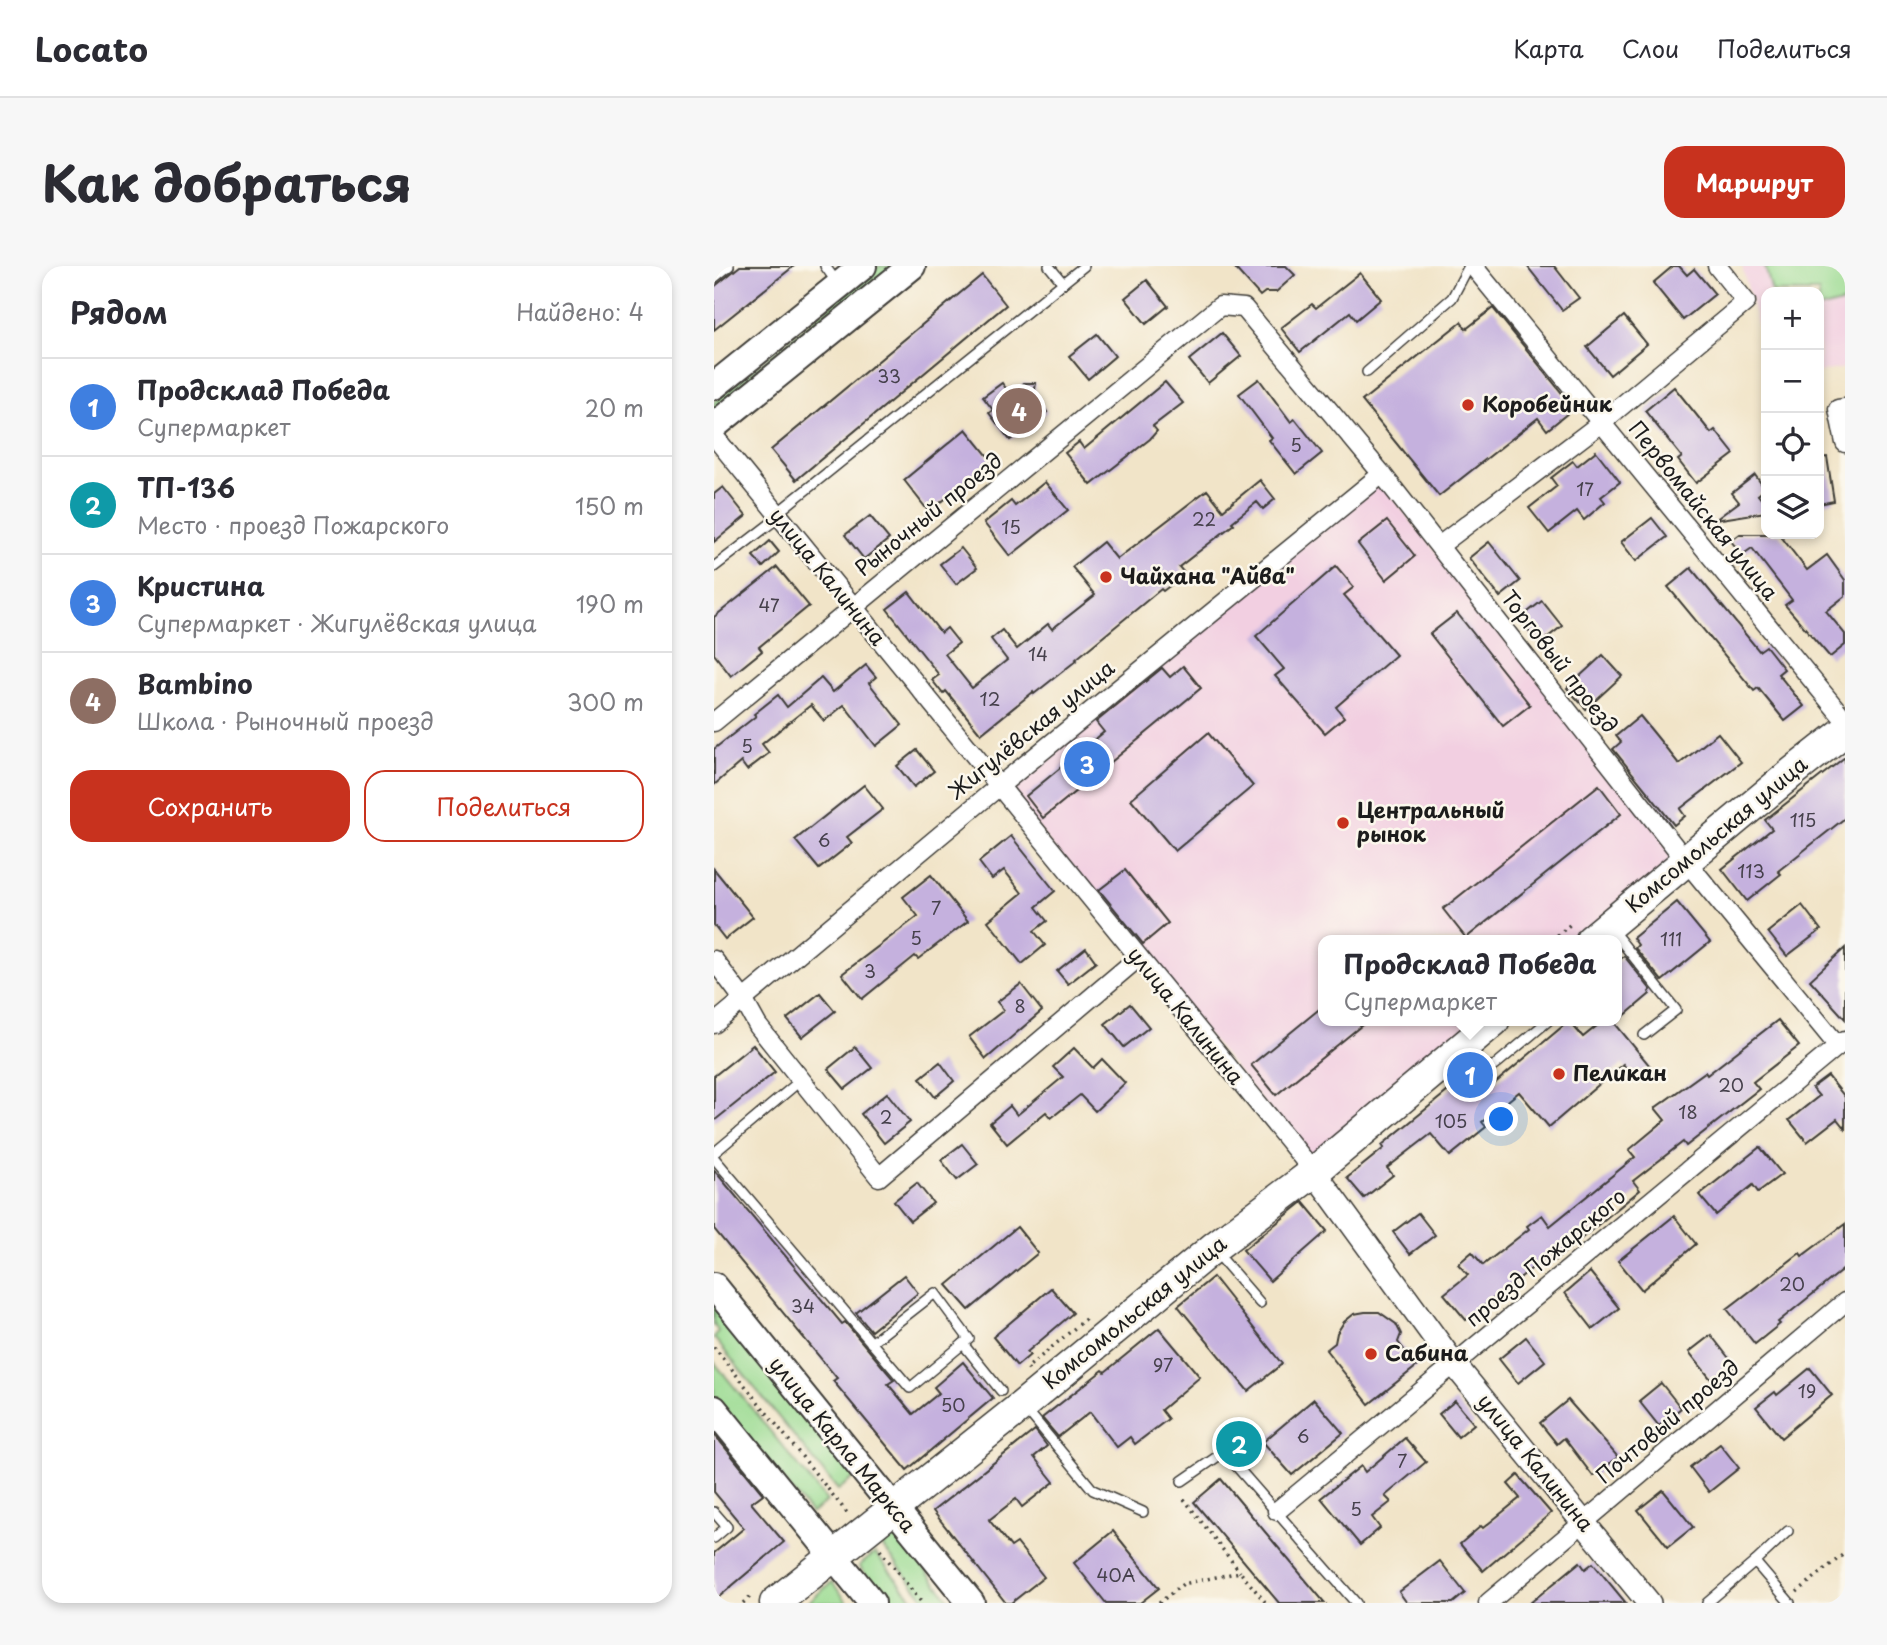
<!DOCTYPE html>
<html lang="ru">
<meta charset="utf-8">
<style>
body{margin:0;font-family:"Playpen Sans",sans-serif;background:#f7f7f7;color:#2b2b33}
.controls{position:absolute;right:21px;top:21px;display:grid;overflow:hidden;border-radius:14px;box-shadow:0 4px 10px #0003}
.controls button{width:63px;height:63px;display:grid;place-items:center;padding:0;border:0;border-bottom:2px solid #e1e1e2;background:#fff;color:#2b2b33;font:35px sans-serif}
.you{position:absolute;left:788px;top:854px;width:24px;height:24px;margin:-18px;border:5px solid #fff;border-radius:50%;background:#1a73e8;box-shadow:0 0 0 10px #1a73e833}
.badge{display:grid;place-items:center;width:46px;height:46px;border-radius:50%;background:#c8321e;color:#fff;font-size:23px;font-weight:700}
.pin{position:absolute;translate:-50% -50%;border:4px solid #fff;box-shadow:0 2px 7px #0006}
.popup{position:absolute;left:604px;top:669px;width:304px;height:91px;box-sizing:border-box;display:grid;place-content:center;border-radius:14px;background:#fff;filter:drop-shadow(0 2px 5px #0005);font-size:23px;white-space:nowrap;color:#7c7c81}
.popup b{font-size:26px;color:#2b2b33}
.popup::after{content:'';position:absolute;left:50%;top:100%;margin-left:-14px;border:14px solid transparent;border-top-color:#fff}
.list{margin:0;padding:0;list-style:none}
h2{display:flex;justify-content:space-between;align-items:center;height:91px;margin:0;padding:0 28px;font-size:30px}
h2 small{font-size:23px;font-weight:400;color:#7c7c81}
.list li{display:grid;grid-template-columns:46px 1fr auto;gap:21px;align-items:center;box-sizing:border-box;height:98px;padding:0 28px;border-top:2px solid #e1e1e2}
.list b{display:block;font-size:26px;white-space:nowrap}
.list p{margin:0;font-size:23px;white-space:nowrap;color:#7c7c81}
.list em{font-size:23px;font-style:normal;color:#7c7c81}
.actions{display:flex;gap:14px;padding:21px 28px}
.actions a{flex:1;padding:16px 0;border:2px solid #c8321e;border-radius:21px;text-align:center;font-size:24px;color:#c8321e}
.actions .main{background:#c8321e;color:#fff}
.icon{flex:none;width:38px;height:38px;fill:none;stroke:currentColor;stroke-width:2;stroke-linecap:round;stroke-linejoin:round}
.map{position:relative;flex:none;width:1131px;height:1337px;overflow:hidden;border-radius:21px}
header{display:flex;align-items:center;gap:42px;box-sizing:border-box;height:98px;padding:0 35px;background:#fff;border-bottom:2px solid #e1e1e2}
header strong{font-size:33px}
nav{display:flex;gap:38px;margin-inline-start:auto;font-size:24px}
.intro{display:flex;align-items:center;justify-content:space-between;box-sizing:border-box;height:168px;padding:0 42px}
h1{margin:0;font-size:49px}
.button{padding:18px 32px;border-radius:21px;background:#c8321e;color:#fff;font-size:24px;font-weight:700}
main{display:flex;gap:42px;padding:0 42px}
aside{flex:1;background:#fff;border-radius:21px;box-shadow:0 4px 10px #0003}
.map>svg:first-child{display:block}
.built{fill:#f2cfe1}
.green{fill:#99da90;stroke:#5a7b56;stroke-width:2}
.building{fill:#c5b1de}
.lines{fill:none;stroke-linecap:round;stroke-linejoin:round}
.service-casing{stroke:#3c3a36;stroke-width:12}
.minor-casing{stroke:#3c3a36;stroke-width:21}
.tertiary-casing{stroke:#3c3a36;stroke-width:26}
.secondary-casing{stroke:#3c3a36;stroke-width:30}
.primary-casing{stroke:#3c3a36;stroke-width:33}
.path{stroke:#3c3a36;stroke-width:3.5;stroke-dasharray:2 5;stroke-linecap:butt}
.service{stroke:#fff;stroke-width:9}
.minor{stroke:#fff;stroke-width:18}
.tertiary{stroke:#fff;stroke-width:23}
.secondary{stroke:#fff;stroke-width:26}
.primary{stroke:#fff;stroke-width:30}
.poi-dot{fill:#c8321e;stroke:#fbf7ec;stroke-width:2.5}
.labels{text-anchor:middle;stroke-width:5;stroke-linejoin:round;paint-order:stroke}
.number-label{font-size:18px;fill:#46414c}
.poi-label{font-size:21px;font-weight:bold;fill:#1c1c1c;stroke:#fbf7ec;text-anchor:start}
.street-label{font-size:21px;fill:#1c1c1c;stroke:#fbf7ec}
</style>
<header>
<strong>Locato</strong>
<nav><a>Карта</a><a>Слои</a><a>Поделиться</a></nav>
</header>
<div class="intro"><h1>Как добраться</h1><a class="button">Маршрут</a></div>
<main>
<aside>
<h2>Рядом<small>Найдено: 4</small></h2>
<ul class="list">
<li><span class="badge" style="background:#3f7fe0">1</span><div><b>Продсклад Победа</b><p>Супермаркет</p></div><em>20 m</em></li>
<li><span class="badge" style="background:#0f9aa8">2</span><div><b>ТП-136</b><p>Место · проезд Пожарского</p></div><em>150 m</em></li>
<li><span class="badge" style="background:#3f7fe0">3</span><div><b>Кристина</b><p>Супермаркет · Жигулёвская улица</p></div><em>190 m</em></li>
<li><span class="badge" style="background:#8d6e63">4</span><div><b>Bambino</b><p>Школа · Рыночный проезд</p></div><em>300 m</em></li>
</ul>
<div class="actions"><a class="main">Сохранить</a><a>Поделиться</a></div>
</aside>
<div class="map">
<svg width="1131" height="1337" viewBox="0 0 1131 1337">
<rect width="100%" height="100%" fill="#fbf7ec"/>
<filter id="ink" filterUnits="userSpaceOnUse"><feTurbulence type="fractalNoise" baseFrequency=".0143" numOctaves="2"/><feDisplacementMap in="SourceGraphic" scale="14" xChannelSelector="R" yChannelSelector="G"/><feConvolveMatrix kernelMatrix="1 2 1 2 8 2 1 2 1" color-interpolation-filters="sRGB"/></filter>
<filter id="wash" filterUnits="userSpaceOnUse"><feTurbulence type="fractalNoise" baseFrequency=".00686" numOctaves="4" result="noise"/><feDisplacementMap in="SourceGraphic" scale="28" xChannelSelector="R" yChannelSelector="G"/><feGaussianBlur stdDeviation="1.57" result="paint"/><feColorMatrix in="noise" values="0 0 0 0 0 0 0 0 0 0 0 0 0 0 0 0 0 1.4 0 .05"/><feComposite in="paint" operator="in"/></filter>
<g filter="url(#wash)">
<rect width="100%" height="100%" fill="#f1e4c8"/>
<!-- built -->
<g class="built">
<path d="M1028 0H1131V102L1105 106V26H1052V91Z"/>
<path d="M666 216 966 592 868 674H609V755H771L600 898 291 522Z"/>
</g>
<!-- green -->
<g class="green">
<path d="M165 0H183L0 148V136Z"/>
<path d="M1051 0H1131V36L1105 43V26H1058Z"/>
<path d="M0 1038 141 1211 124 1224 0 1072 4 1065 0 1059Z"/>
<path d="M0 1096 113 1235 97 1248 0 1129Z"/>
<path d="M183 1269 238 1337H239H214L168 1280Z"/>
<path d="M161 1287 202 1337H175L145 1300Z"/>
<path d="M118 1316 134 1337H93Z"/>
</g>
<g id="blocks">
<!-- building -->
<g class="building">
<path d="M26 0H80L0 64V21Z"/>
<path d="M519 0H572L581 9 562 26H551L546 30Z"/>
<path d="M813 0H840L865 32 848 44Z"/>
<path d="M959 0H965L973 9 980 3 1001 28 969 54 939 17Z"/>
<path d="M646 7 667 33 642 54 636 46 586 86 567 62 598 38 602 42Z"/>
<path d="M268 9 292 39 82 214 57 184Z"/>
<path d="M433 14 454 40 432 58 411 32Z"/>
<path d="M779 42 860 142 833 164 824 152 725 230 648 135 747 56 752 63Z"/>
<path d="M910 50 933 78 896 109 873 81Z"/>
<path d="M508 67 527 90 494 117 475 94Z"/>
<path d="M383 68 401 90 374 113 355 90Z"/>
<path d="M545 113 577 156 581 153 608 187 582 208 555 174 558 172 525 128Z"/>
<path d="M451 116 469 137 439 160 443 165 436 173 377 219 351 187 365 176 370 183Z"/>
<path d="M288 117 297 129 310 117H322L320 129 333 146 296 174 275 147 279 144 269 131Z"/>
<path d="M960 121 997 167 1001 164 1020 188 982 217 964 194 968 191 931 145Z"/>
<path d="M252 163 278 195 215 246 190 214Z"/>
<path d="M882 185 906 216 887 231 891 236 870 254 863 245 835 267 815 242 843 220 837 212 859 195 863 200Z"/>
<path d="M1113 191 1120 235 1105 238V192Z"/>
<path d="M1041 209 1051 223 1044 229 1052 239V246L1001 254 1025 236 1018 227Z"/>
<path d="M546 214 561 233 549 243 543 236 518 256 520 258 465 301 471 308 449 325 447 323 362 393 363 394 320 428 319 426 267 468 232 425 229 428 218 414 225 409 173 343 195 326 227 367 233 362 245 377 231 388 258 422 293 394 277 373 288 364 303 383 334 358 338 363 381 329 358 301 389 276 403 293 493 224 509 244Z"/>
<path d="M331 216 354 244 296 290 270 257 297 235 301 240Z"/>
<path d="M9 221 32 250 0 276V228Z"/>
<path d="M156 250 175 273 150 293 131 269Z"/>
<path d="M938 252 953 271 922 295 907 276Z"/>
<path d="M673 255 701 290 672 314 644 278Z"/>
<path d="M1026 268H1065L1093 304 1113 289 1131 314V330L1112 345 1131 368V379L1116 391 1071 339 1078 334 1038 282 1028 289 1017 275Z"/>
<path d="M56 275 65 286 49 301 39 290Z"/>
<path d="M775 276 806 315 786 331 755 292Z"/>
<path d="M247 282 263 302 242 318 226 298Z"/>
<path d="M622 300 640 321 630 329 682 389 622 441 630 451 611 467 561 410 570 403 542 370Z"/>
<path d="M63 301 95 340 45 381 48 385 17 410 0 388V351Z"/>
<path d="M977 302 1045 385 1052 380 1070 403 1064 408 1090 440 1071 455 1044 422 1040 425 954 321Z"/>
<path d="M828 335 848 360 825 378 805 353Z"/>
<path d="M743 347 816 439 789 460 716 368Z"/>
<path d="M889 389 908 410 872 443 853 422Z"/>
<path d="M152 399 162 411 155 417 188 459 162 480 130 439 110 455 97 439 48 478 55 487 33 504 27 496 0 519V483L42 450 40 448 64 429 73 441 107 412 119 426Z"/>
<path d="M469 400 487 422 329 552 312 530 390 466 382 456 448 402 456 411Z"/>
<path d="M926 450 965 498 1004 467 1027 496 966 543 971 550 960 559 899 483 907 476 902 470Z"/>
<path d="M494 467 539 520 461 585 417 533Z"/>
<path d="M203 484 220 505 200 521 183 500Z"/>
<path d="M1131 491V552L1064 605 1067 608 1033 635 1008 603 1058 563 1051 554Z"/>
<path d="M150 519 169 543 133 571 138 577 105 603 81 574Z"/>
<path d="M885 519 907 548 752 672 729 643Z"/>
<path d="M297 570 341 625 322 641 333 655 320 665 331 679 308 698 274 655 308 627 290 604 278 613 265 596Z"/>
<path d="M0 603 39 651 11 673 0 659Z"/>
<path d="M411 604 454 657 429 678 385 624Z"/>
<path d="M217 609 254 655 204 693 201 690 148 733 128 708 204 650 189 631Z"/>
<path d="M963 636 996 676 948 715 921 682 924 679 919 672Z"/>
<path d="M1088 639 1107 664 1073 690 1054 666Z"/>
<path d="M372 682 382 696 354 718 343 705Z"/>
<path d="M1131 682V753L1096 714Z"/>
<path d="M910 690 937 724 935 726 936 728 903 756V696Z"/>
<path d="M307 718 328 745 272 793 255 771 290 744 283 736Z"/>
<path d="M106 727 121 745 88 771 73 753Z"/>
<path d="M416 738 435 761 410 781 391 758Z"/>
<path d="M609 740V755H653L562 829 537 799Z"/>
<path d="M1064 754 1085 780 1039 816 1045 823 972 880 969 876 919 915 926 924 840 995 835 989 752 1054 730 1028 754 1009 744 998 758 986 769 999 815 963 813 960 828 949 836 960 921 891 915 884 951 854 941 842 991 806 993 809Z"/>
<path d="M855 755 869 771 889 755H899L936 800 920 812 909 798 835 861 805 826 768 856 772 861 736 890 717 868 673 902 679 909 650 932 633 912 670 882 668 879 745 816 743 813 757 801 774 823Z"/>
<path d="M39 779 61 806 0 855V810Z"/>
<path d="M141 781 158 802 131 823 114 803Z"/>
<path d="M360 782 379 802 388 793 411 817 381 845 366 829 337 852 332 846 293 878 276 857 296 840 303 849 349 811 339 801Z"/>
<path d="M226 796 240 815 221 831 206 812Z"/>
<path d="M1114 810 1131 831V863L1123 853 1093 876 1075 854 1105 830 1098 822Z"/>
<path d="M173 827 196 856 170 877 147 848Z"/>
<path d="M248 878 264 898 243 914 227 894Z"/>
<path d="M1046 881 1068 908 1044 926 1039 919 1002 949 985 929Z"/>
<path d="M0 904 128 1058 131 1056 180 1114 174 1118 199 1148 225 1127 220 1121 249 1096 279 1132 193 1204 119 1115 123 1112 0 963Z"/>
<path d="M203 917 219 937 196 955 180 935Z"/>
<path d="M589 936 613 965 556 1015 529 984Z"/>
<path d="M704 947 721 969 696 988 679 966Z"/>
<path d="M960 950 982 978 928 1024 904 995Z"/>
<path d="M1131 958V1002L1064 1056 1066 1058 1041 1078 1013 1043 1086 987 1088 990Z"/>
<path d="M303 961 324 987 255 1044 233 1019Z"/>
<path d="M876 1006 905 1042 879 1063 851 1027Z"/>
<path d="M190 1009 204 1027 157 1065 142 1047Z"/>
<path d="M499 1011 568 1098 534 1125 464 1040Z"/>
<path d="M337 1022 359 1047 313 1086 316 1089 303 1100 279 1071Z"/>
<path d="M651 1046H665L682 1058 687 1068 684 1076 703 1100 655 1138 612 1084 621 1077 623 1067 630 1056 640 1048Z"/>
<path d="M445 1062 486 1111 447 1144 454 1153 421 1178 416 1171 403 1181 376 1146 344 1171 328 1152 389 1104 391 1106Z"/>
<path d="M997 1069 1021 1100 1000 1117 975 1086Z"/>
<path d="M812 1071 831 1095 804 1117 785 1093Z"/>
<path d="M1096 1102 1118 1129 1067 1172 1042 1141 1061 1126 1063 1129Z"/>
<path d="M947 1117 967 1142 945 1160 925 1135Z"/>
<path d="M600 1133 629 1167 578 1209 549 1176Z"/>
<path d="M854 1134 904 1191 879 1210 850 1172 843 1178 826 1157Z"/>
<path d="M741 1135 760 1158 744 1171 725 1148Z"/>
<path d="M321 1164 333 1180 320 1191 340 1216 308 1241 302 1233 275 1254 297 1281 303 1277 330 1311 297 1337H292L219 1245Z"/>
<path d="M529 1164 540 1178 524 1191 510 1179Z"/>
<path d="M0 1168 49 1228 37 1237 70 1276 0 1335V1287L30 1262 0 1226Z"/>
<path d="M691 1172 712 1196 671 1230 677 1236 658 1251 666 1262 646 1279 607 1232 647 1200 651 1206Z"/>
<path d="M1006 1178 1025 1202 995 1226 976 1201Z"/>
<path d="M804 1209 837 1247 769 1305 746 1278 767 1260 769 1262 806 1232 794 1218Z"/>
<path d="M507 1213 552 1267 611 1337H565L480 1236Z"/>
<path d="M949 1224 979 1261 954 1281 924 1244Z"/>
<path d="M399 1265 445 1322 426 1337H392L360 1297Z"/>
<path d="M726 1295 751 1327 739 1337H693L685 1326Z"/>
<path d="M866 1296 871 1303 879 1297 912 1337H816Z"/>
</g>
</g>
</g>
<g filter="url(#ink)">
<use href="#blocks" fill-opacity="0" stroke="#3c3a36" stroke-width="2"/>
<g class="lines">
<!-- service casing -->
<g class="service-casing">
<g id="service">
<path d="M111 0 124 18"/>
<path d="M335 0 349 17"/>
<path d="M0 12 15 0"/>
<path d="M653 106 738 32 755 0"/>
<path d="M62 248 370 0"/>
<path d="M0 301 65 251"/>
<path d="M898 664 962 744 930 769"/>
<path d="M753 784 766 800H780L834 755"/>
<path d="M0 887 87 814"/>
<path d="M0 892 196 1122 255 1073 221 1027 157 1077"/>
<path d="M502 986 546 1037"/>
<path d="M249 1078 287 1125"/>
<path d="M312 1143 379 1224 429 1246"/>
<path d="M468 1215 510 1186 642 1337"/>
<path d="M0 1246 13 1261 0 1272"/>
<path d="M1041 1296 1074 1265"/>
<path d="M993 1337 1041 1296 1076 1337"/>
</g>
</g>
<!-- minor casing -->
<g class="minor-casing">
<g id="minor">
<path d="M759 0 1131 454"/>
<path d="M1131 142 1124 143 1131 177"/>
<path d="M0 170 600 906"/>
<path d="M725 280 887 157 1032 36 1003 0"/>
<path d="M0 456 506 40 530 42 668 208 972 595 1124 780"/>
<path d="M0 694 29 733 44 760 165 911 424 692"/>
<path d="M0 758 284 521 668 208"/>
<path d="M563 1245 1131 774"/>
<path d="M774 1337 1131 1036"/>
</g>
</g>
<!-- tertiary casing -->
<g class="tertiary-casing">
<path id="tertiary" d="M600 906 740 1098 935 1337"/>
</g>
<!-- secondary casing -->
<g class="secondary-casing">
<g id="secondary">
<path d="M0 120 149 0"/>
<path d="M0 160 198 0"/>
<path d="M0 1020 257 1337"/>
<path d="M0 1143 158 1337"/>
</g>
</g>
<!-- primary casing -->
<g class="primary-casing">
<g id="primary">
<path d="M877 674 1080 505 1131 465"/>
<path d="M61 1337 309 1139 499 982 600 906 780 755"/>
</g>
</g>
<!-- path -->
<g class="path">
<path d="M838 674 859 656"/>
<path d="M0 1081 134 1248"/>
<path d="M315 1104 313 1102 375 1050"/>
<path d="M470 1233 526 1306"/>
<path d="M166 1284 208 1337"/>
<path d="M1083 1326 1131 1287"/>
<path d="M29 1337 38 1329"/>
<path d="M445 1337 469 1318 526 1306 552 1337"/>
</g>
<!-- service -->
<use href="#service" class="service"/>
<!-- minor -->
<use href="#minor" class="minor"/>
<!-- tertiary -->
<use href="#tertiary" class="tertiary"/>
<!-- secondary -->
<use href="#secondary" class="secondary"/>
<!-- primary -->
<use href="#primary" class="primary"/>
</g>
</g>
<!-- markers -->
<g class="poi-dot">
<circle cx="754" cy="139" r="7"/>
<circle cx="392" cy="311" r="7"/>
<circle cx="629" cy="557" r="7"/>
<circle cx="845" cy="808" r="7"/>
<circle cx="657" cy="1088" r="7"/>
</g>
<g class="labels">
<!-- number labels -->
<g class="number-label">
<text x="175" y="117">33</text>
<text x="582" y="186">5</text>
<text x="871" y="230">17</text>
<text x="490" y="260">22</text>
<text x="297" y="268">15</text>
<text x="55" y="346">47</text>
<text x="324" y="395">14</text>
<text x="276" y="440">12</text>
<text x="33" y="487">5</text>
<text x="1089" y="561">115</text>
<text x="110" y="581">6</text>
<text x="1037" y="612">113</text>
<text x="222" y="649">7</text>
<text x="202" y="679">5</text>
<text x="957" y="680">111</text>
<text x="156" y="712">3</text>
<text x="306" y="747">8</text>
<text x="1017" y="826">20</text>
<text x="974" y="853">18</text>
<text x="172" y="858">2</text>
<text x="737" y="862">105</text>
<text x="1078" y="1025">20</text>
<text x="89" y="1047">34</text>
<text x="449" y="1106">97</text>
<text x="1093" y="1132">19</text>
<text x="239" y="1146">50</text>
<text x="589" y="1177">6</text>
<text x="688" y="1202">7</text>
<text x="642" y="1250">5</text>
<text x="402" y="1316">40А</text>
</g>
<!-- poi labels -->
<g class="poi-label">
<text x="768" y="146">Коробейник</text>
<text x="406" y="318">Чайхана "Айва"</text>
<text x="643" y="552">Центральный<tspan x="643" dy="24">рынок</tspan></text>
<text x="859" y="815">Пеликан</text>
<text x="671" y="1095">Сабина</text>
</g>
<!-- street labels -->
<g class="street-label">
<text transform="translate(989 245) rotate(51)" y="7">Первомайская улица</text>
<text transform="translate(215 249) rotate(-39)" y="7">Рыночный проезд</text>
<text transform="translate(113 311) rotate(51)" y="7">улица Калинина</text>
<text transform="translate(845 396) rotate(52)" y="7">Торговый проезд</text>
<text transform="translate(318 464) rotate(-39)" y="7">Жигулёвская улица</text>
<text transform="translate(1003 569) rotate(-40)" y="7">Комсомольская улица</text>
<text transform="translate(471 750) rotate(51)" y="7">улица Калинина</text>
<text transform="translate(832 992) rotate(-40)" y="7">проезд Пожарского</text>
<text transform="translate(421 1047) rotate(-39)" y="7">Комсомольская улица</text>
<text transform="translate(954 1156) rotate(-40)" y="7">Почтовый проезд</text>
<text transform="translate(128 1179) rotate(51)" y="7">улица Карла Маркса</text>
<text transform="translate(821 1197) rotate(51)" y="7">улица Калинина</text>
</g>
</g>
</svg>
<div class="controls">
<button>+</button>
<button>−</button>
<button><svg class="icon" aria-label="locate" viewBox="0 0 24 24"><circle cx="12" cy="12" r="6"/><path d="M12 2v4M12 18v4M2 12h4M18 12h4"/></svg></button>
<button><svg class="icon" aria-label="layers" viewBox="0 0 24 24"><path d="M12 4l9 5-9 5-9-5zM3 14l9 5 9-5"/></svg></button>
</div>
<div class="you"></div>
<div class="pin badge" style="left:756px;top:809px;background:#3f7fe0">1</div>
<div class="popup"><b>Продсклад Победа</b>Супермаркет</div>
<div class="pin badge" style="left:525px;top:1178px;background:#0f9aa8">2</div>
<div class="pin badge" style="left:373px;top:498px;background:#3f7fe0">3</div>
<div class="pin badge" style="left:305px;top:145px;background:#8d6e63">4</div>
</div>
</main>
